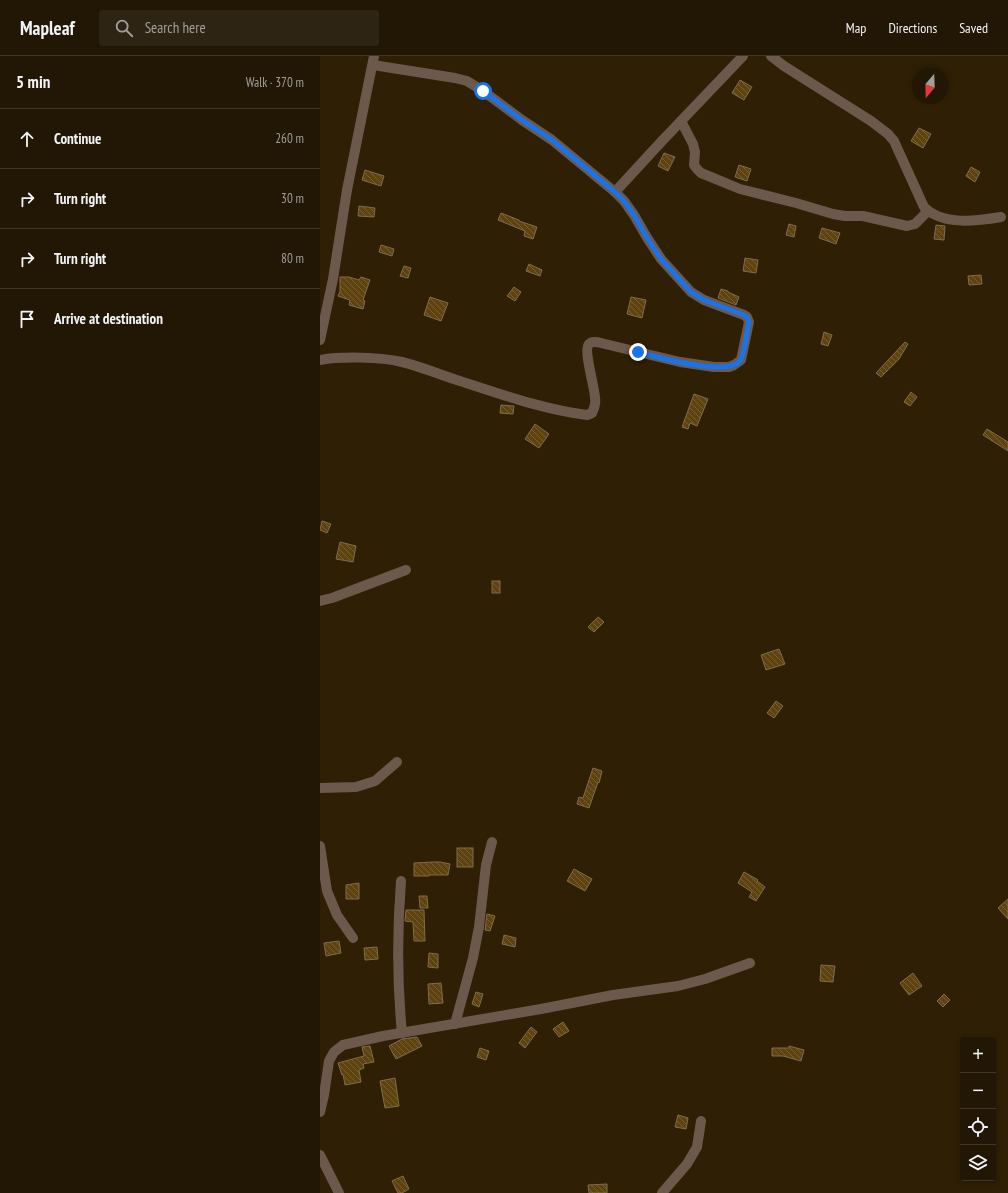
<!DOCTYPE html>
<meta charset="utf-8">
<style>
body{margin:0;font-family:"PT Sans Narrow",sans-serif;background:#2e2413;color:#f1f3f6}
.controls{position:absolute;right:12px;bottom:12px;display:grid;overflow:hidden;border-radius:4px;box-shadow:0 2px 6px #0003}
.controls button{width:36px;height:36px;display:grid;place-items:center;padding:0;border:0;border-bottom:1px solid #3f3626;background:#221704;color:#f1f3f6;font:20px sans-serif}
.compass{position:absolute;left:592px;top:12px;width:36px;height:36px;border-radius:50%;background:#221704;box-shadow:0 2px 6px #0003;rotate:199deg}
.stop{position:absolute;width:12px;height:12px;margin:-9px;border:3px solid #1a73e8;border-radius:50%;background:#fff}
.stop.end{background:#1a73e8;border-color:#fff;box-shadow:0 1px 4px #0008}
.list{margin:0;padding:0;list-style:none}
h2{display:flex;justify-content:space-between;align-items:center;height:52px;margin:0;padding:0 16px;font-size:17px}
h2 small{font-size:13px;font-weight:400;color:#a29f9a}
.list li{display:grid;grid-template-columns:26px 1fr auto;gap:12px;align-items:center;box-sizing:border-box;height:60px;padding:0 16px;border-top:1px solid #3f3626}
.list b{display:block;font-size:15px;white-space:nowrap}
.list em{font-size:13px;font-style:normal;color:#a29f9a}
.icon{flex:none;width:22px;height:22px;fill:none;stroke:currentColor;stroke-width:2;stroke-linecap:round;stroke-linejoin:round}
.map{position:relative;flex:none;width:688px;height:1137px;overflow:hidden}
header{display:flex;align-items:center;gap:24px;box-sizing:border-box;height:56px;padding:0 20px;background:#221704;border-bottom:1px solid #3f3626}
header strong{font-size:19px}
nav{display:flex;gap:22px;margin-inline-start:auto;font-size:14px}
.search{width:280px;height:36px;background:#2e2413;display:flex;align-items:center;gap:10px;box-sizing:border-box;padding:0 14px;border-radius:4px;color:#a29f9a;font-size:15px}
main{display:flex}
aside{flex:1;background:#221704}
.map>svg:first-child{display:block}
.building{fill:url(#building-back-hatch);stroke:#7e6c51}
.lines{fill:none;stroke-linecap:round;stroke-linejoin:round}
.minor{stroke:#6d594b;stroke-width:10}
.route{stroke:#1a73e8;stroke-width:5}
</style>
<header>
<strong>Mapleaf</strong>
<div class="search"><svg class="icon" aria-label="search" viewBox="0 0 24 24"><circle cx="10" cy="10" r="6"/><path d="M15 15l6 6"/></svg>Search here</div>
<nav><a>Map</a><a>Directions</a><a>Saved</a></nav>
</header>
<main>
<aside>
<h2>5 min<small>Walk · 370 m</small></h2>
<ul class="list">
<li><svg class="icon" aria-label="ahead" viewBox="0 0 24 24"><path d="M12 20V5M6 11l6-6 6 6"/></svg><div><b>Continue</b></div><em>260 m</em></li>
<li><svg class="icon" aria-label="right" viewBox="0 0 24 24"><path d="M7 20v-9h11M14 6l5 5-5 5"/></svg><div><b>Turn right</b></div><em>30 m</em></li>
<li><svg class="icon" aria-label="right" viewBox="0 0 24 24"><path d="M7 20v-9h11M14 6l5 5-5 5"/></svg><div><b>Turn right</b></div><em>80 m</em></li>
<li><svg class="icon" aria-label="arrive" viewBox="0 0 24 24"><path d="M6 21V4h12l-3 4 3 4H6"/></svg><div><b>Arrive at destination</b></div></li>
</ul>
</aside>
<div class="map">
<svg width="688" height="1137" viewBox="0 0 688 1137">
<defs>
<pattern id="building-back-hatch" width="6" height="6" patternUnits="userSpaceOnUse"><rect width="6" height="6" fill="#5f430e"/><path d="M-1 5l2 2M0 0l6 6M5-1l2 2" fill="none" stroke="#765e30"/></pattern>
</defs>
<rect width="100%" height="100%" fill="#2e1f05"/>
<!-- building -->
<g class="building">
<path d="M420 24 432 31 424 44 412 37Z"/>
<path d="M599 72 611 78 603 92 591 85Z"/>
<path d="M344 97 355 101 348 115 338 110Z"/>
<path d="M419 109 431 113 427 125 415 121Z"/>
<path d="M651 111 660 116 655 126 646 120Z"/>
<path d="M45 114 64 120 61 130 42 124Z"/>
<path d="M39 150 55 152 54 161 38 160Z"/>
<path d="M181 157 199 164V165L217 171 213 183 204 180 205 175 178 164Z"/>
<path d="M469 168 476 170 474 181 466 179Z"/>
<path d="M616 169 625 170 624 184 614 183Z"/>
<path d="M502 172 520 177 516 188 499 182Z"/>
<path d="M61 189 74 193 72 200 59 196Z"/>
<path d="M425 202 438 204 436 217 423 215Z"/>
<path d="M209 208 222 214 220 220 206 215Z"/>
<path d="M84 210 91 212 88 222 80 220Z"/>
<path d="M661 219 662 228 649 229 648 220Z"/>
<path d="M20 221H29L39 224 41 221 50 224 43 244 45 245 43 253 29 249 30 244 18 240 20 236Z"/>
<path d="M194 231 201 236 195 245 187 240Z"/>
<path d="M401 233 408 235V236L419 241 416 249 398 242Z"/>
<path d="M110 241 128 247 121 265 104 259Z"/>
<path d="M311 241 326 244 322 262 307 258Z"/>
<path d="M504 276 512 279 508 290 501 288Z"/>
<path d="M585 286 588 288 579 303 561 321 556 317Z"/>
<path d="M591 336 597 341 590 350 584 346Z"/>
<path d="M374 338 388 343 377 370 370 367 368 373 362 371Z"/>
<path d="M181 349 194 350 193 358 180 357Z"/>
<path d="M215 368 229 378 219 392 205 383Z"/>
<path d="M667 373 688 386V395L663 379Z"/>
<path d="M2 465 11 468 7 477 0 474Z"/>
<path d="M20 486 36 490 33 506 16 503Z"/>
<rect x="172" y="525" width="8" height="12"/>
<path d="M278 561 284 566 274 576 268 571Z"/>
<path d="M459 593 465 608 446 614 441 599Z"/>
<path d="M456 645 463 650 454 662 447 657Z"/>
<path d="M273 712 282 715 279 727 278 726 269 752 257 748 259 741 263 742Z"/>
<rect x="137" y="792" width="16" height="19"/>
<path d="M113 806H120L130 808 128 819H109V820H94V807Z"/>
<path d="M254 813 272 823 265 835 247 825Z"/>
<path d="M424 816 438 824 437 825 445 831 436 845 429 841 432 836 418 827Z"/>
<path d="M39 827V843H26V829Z"/>
<path d="M99 840H107L108 852H100Z"/>
<path d="M688 843V863L678 852Z"/>
<path d="M86 854H104L105 885H94L93 866 85 865Z"/>
<path d="M167 858 175 860 170 875 165 874Z"/>
<path d="M184 879 196 882 195 891 182 888Z"/>
<path d="M19 885 21 897 6 900 4 887Z"/>
<path d="M57 891 58 903 45 904 44 892Z"/>
<path d="M109 897 118 898V912L108 911Z"/>
<path d="M501 909 515 910 513 926 500 925Z"/>
<path d="M593 917 602 930 589 939 580 927Z"/>
<path d="M121 927 123 947 109 948 108 928Z"/>
<path d="M156 936 163 938 159 951 152 948Z"/>
<path d="M624 938 630 944 623 951 617 945Z"/>
<path d="M243 966 249 975 239 981 233 973Z"/>
<path d="M211 971 217 976 205 992 199 987Z"/>
<path d="M97 981 102 990 76 1003 69 990 82 983Z"/>
<path d="M50 990 54 1006 43 1008 44 1012 39 1014 41 1026 25 1029 23 1018 22 1019 18 1007 44 1000 42 991Z"/>
<path d="M469 990 484 994 481 1005 463 1000H452V992H469Z"/>
<path d="M160 992 169 995 166 1004 157 1001Z"/>
<path d="M75 1022 79 1050 65 1052 60 1025Z"/>
<path d="M358 1059 368 1062 366 1073 355 1071Z"/>
<path d="M83 1120 89 1133 82 1137H78L72 1125Z"/>
<path d="M287 1128V1137H269L268 1129Z"/>
</g>
<g class="lines">
<!-- minor -->
<g class="minor">
<path d="M451 0 464 10 551 65 568 78 574 85 604 151C623 170 657 165 681 161"/>
<path d="M361 65 373 88 375 96 374 109 377 113 381 117 391 121 420 133 476 147 513 158 525 160H543L587 170 595 168 608 155"/>
<path d="M295 136 341 86 423 0"/>
<path d="M0 284 13 223 27 134 54 0"/>
<path d="M0 304C22 300 60 301 82 306 102 311 121 319 140 325 180 338 225 354 267 359L272 357C274 353 276 347 275 342 275 332 263 294 269 288 272 285 277 286 281 287L360 306 394 311H409L414 309 421 304 429 266 427 261 424 259 384 244 371 236 341 203 326 180 314 159 304 145 295 136 232 84 202 64 163 35 147 25 135 22 53 9"/>
<path d="M0 545 12 542 86 514"/>
<path d="M0 732 36 731 55 725 77 706"/>
<path d="M0 790 7 835 17 859 33 882"/>
<path d="M81 825C77 876 77 926 82 977"/>
<path d="M135 968 153 902 159 871 166 809 172 786"/>
<path d="M0 1056 4 1039 9 1005 14 996 23 989 63 980 221 953 293 939 358 930 385 923 430 907"/>
<path d="M0 1099 19 1137"/>
<path d="M342 1137 367 1108 377 1091 381 1065"/>
</g>
</g>
<g class="lines">
<!-- route -->
<path class="route" d="M163 35 202 64 232 84 295 136 304 145 314 159 326 180 341 203 371 236 384 244 424 259 427 261 429 266C427 274 424 300 420 305 406 321 337 301 318 296"/>
</g>
</svg>
<div class="controls">
<button>+</button>
<button>−</button>
<button><svg class="icon" aria-label="locate" viewBox="0 0 24 24"><circle cx="12" cy="12" r="6"/><path d="M12 2v4M12 18v4M2 12h4M18 12h4"/></svg></button>
<button><svg class="icon" aria-label="layers" viewBox="0 0 24 24"><path d="M12 4l9 5-9 5-9-5zM3 14l9 5 9-5"/></svg></button>
</div>
<svg class="compass" viewBox="-18 -18 36 36"><path d="M0-13l5 13h-10z" fill="#e53935"/><path d="M0 13l5-13h-10z" fill="#a29f9a"/></svg>
<div class="stop" style="left:163px;top:35px"></div>
<div class="stop end" style="left:318px;top:296px"></div>
</div>
</main>
